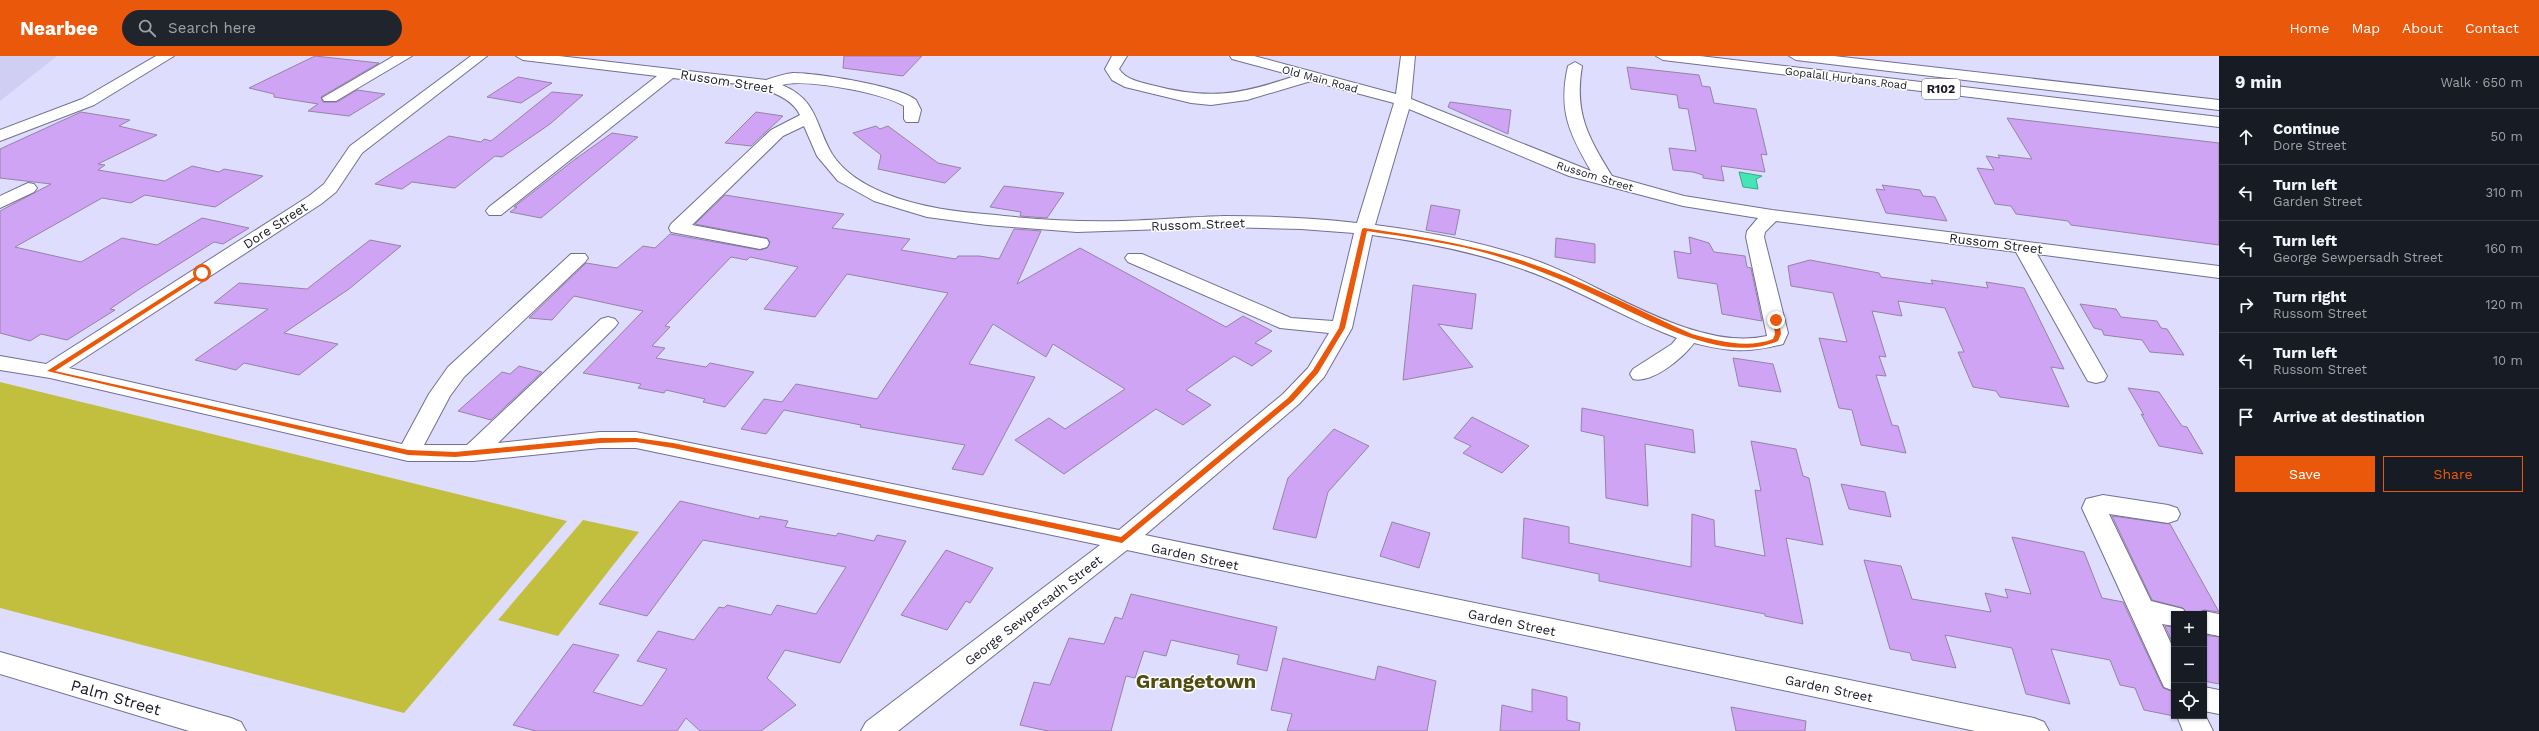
<!DOCTYPE html>
<meta charset="utf-8">
<style>
body{margin:0;font-family:"Work Sans",sans-serif;background:#20242c;color:#f1f3f6}
.controls{position:absolute;right:12px;bottom:12px;display:grid;overflow:hidden;border-radius:0px;box-shadow:0 1px 3px #0004}
.controls button{width:36px;height:36px;display:grid;place-items:center;padding:0;border:0;border-bottom:1px solid #363941;background:#171b24;color:#f1f3f6;font:20px sans-serif}
.stop{position:absolute;width:12px;height:12px;margin:-9px;border:3px solid #ea580c;border-radius:50%;background:#fff}
.stop.end{background:#ea580c;border-color:#fff;box-shadow:0 1px 4px #0008}
.list{margin:0;padding:0;list-style:none}
h2{display:flex;justify-content:space-between;align-items:center;height:52px;margin:0;padding:0 16px;font-size:17px}
h2 small{font-size:13px;font-weight:400;color:#9ea1a6}
.list li{display:grid;grid-template-columns:26px 1fr auto;gap:12px;align-items:center;box-sizing:border-box;height:56px;padding:0 16px;border-top:1px solid #363941}
.list b{display:block;font-size:15px;white-space:nowrap}
.list p{margin:0;font-size:13px;white-space:nowrap;color:#9ea1a6}
.list em{font-size:13px;font-style:normal;color:#9ea1a6}
.actions{display:flex;gap:8px;padding:12px 16px}
.actions a{flex:1;padding:9px 0;border:1px solid #ea580c;border-radius:0px;text-align:center;font-size:14px;color:#ea580c}
.actions .main{background:#ea580c;color:#fff}
.icon{flex:none;width:22px;height:22px;fill:none;stroke:currentColor;stroke-width:2;stroke-linecap:round;stroke-linejoin:round}
.map{position:relative;flex:none;width:2219px;height:675px;overflow:hidden}
header{display:flex;align-items:center;gap:24px;box-sizing:border-box;height:56px;padding:0 20px;background:#ea580c;color:#fff}
header strong{font-size:19px}
nav{display:flex;gap:22px;margin-inline-start:auto;font-size:14px}
.search{width:280px;height:36px;background:#20242c;display:flex;align-items:center;gap:10px;box-sizing:border-box;padding:0 14px;border-radius:22px;color:#9ea1a6;font-size:15px}
main{display:flex}
aside{flex:1;background:#171b24}
.map>svg:first-child{display:block}
.built{fill:#d1cef4}
.green{fill:#c2bf3f}
.water{fill:#45e6b5;stroke:#38a88a}
.building{fill:#cfa4f5;stroke:#9583a6}
.lines{fill:none;stroke-linecap:round;stroke-linejoin:round}
.minor-casing{stroke:#726f93;stroke-width:2}
.major-casing{stroke:#726f93;stroke-width:2}
.minor{fill:#fff;fill-rule:evenodd}
.major{fill:#fff;fill-rule:evenodd}
.route{fill:#ea580c}
.labels{text-anchor:middle;stroke-width:3;stroke-linejoin:round;paint-order:stroke}
.far-street-label{font-size:11px;fill:#191826;stroke:#fff}
.shield{fill:#fff;stroke:#5e5d67;stroke-width:1}
.shield-label{font-size:12px;font-weight:bold;fill:#191826}
.street-label{font-size:13px;fill:#191826;stroke:#fff}
.near-street-label{font-size:16px;fill:#191826;stroke:#fff}
.near-district-label{font-size:20px;font-weight:bold;fill:#4f4d0f;stroke:#fff}
</style>
<header>
<strong>Nearbee</strong>
<div class="search"><svg class="icon" aria-label="search" viewBox="0 0 24 24"><circle cx="10" cy="10" r="6"/><path d="M15 15l6 6"/></svg>Search here</div>
<nav><a>Home</a><a>Map</a><a>About</a><a>Contact</a></nav>
</header>
<main>
<div class="map">
<svg width="2219" height="675" viewBox="0 0 2219 675">
<rect width="100%" height="100%" fill="#dfddfd"/>
<!-- built -->
<path class="built" d="M0 0H57L0 45Z"/>
<!-- green -->
<g class="green">
<path d="M0 326 567 465 404 657 0 552Z"/>
<path d="M583 464 639 476 558 580 498 564Z"/>
</g>
<!-- water -->
<path class="water" d="M1739 116 1762 120 1756 123 1758 133 1743 131Z"/>
<!-- building -->
<g class="building">
<path d="M315 0 379 7 321 41 323 46H337L357 34 385 38 349 60 308 55 318 48 274 41V38L249 32Z"/>
<path d="M844 0H922L903 20 843 12Z"/>
<path d="M1627 11 1699 19 1702 30 1710 31 1714 47 1756 53 1767 99 1761 98 1765 116 1721 110 1724 125 1703 122V119L1693 116 1673 114 1669 92 1696 95 1688 53 1679 52 1677 39 1631 33Z"/>
<path d="M518 21 552 27 521 47 487 41Z"/>
<path d="M552 36 583 39 550 68 502 101 495 100 455 132 412 126 402 133 375 128 449 80 481 86 484 83 491 85Z"/>
<path d="M1450 46 1511 54 1508 78 1448 51Z"/>
<path d="M81 56 130 64 119 70 157 79 98 108 105 109 98 114 165 125 192 110 219 116 224 113 263 120 215 151 145 139 131 147 102 142 15 191 81 206 122 182 157 189 202 162 249 172 223 188 214 186 138 234 110 253 115 254 67 284 41 278 30 285 0 277V155L51 128 0 122V93Z"/>
<path d="M756 56 783 60 751 90 725 87Z"/>
<path d="M2007 62 2219 87V189L2071 169 2068 165 2016 158 2011 150 1995 148 1977 112 1994 114 1986 100 2000 102 1998 99 2032 103Z"/>
<path d="M876 70 880 73 888 70 938 107 961 112 945 127 878 113 881 99 853 77Z"/>
<path d="M612 77 638 81 541 162 510 156 517 151H514L574 104Z"/>
<path d="M1882 129 1920 134 1923 140 1935 141 1947 165 1886 157 1876 133 1885 134Z"/>
<path d="M1004 130 1064 137 1047 162 1020 160 1021 156 990 151Z"/>
<path d="M725 139 844 158 832 172 910 183 901 194 956 203 958 200H979L999 203 1014 173 1041 175 1017 228 1080 192 1226 271 1243 260 1272 275 1255 287 1272 295 1252 310 1234 300 1186 334 1211 349 1183 369 1156 353 1064 418 1015 384 1049 362 1065 373 1125 333 1053 288 1046 301 993 268 969 308 1035 321 983 419 952 413 965 389 860 371 861 369 784 354 766 378 741 373 764 343 782 346 796 328 877 343 948 237 847 218 815 261 764 253 798 211 750 201 747 204 731 201 665 270 670 271 652 290 665 292 656 302 706 311 710 307 754 316 725 351 703 346 705 343 666 334 664 337 638 332 641 328 583 317 643 255 574 240 552 264 529 262 586 207 617 212 643 190 655 192 670 178 760 194 767 192 770 186 767 182 695 168Z"/>
<path d="M1431 149 1460 154 1455 179 1426 174Z"/>
<path d="M1689 181 1709 187 1714 196 1745 200 1747 211 1751 212 1762 265 1722 258 1717 228 1678 222 1674 195 1691 198Z"/>
<path d="M1556 182 1595 188V207L1555 201Z"/>
<path d="M370 184 401 190 349 233 284 277 338 288 299 319 244 307 236 314 195 304 268 253 214 247 239 227 307 233Z"/>
<path d="M1810 204 1879 217 1881 221 1933 228 1931 224 1988 232 1986 226 2024 232 2064 313 2051 311 2069 351 2000 341 1996 335 1973 331 1958 296H1964L1945 252 1898 245 1902 260 1872 255 1886 301 1879 300 1886 320 1876 319 1892 369 1898 370 1906 397 1861 389 1852 354 1839 352 1819 282 1847 286 1833 237 1791 230 1788 210Z"/>
<path d="M1413 229 1476 238 1472 273 1438 268 1473 311 1403 324Z"/>
<path d="M2080 248 2116 253 2121 261 2157 265 2161 272 2167 273 2184 299 2150 296 2142 284 2104 279 2102 274 2094 272Z"/>
<path d="M1733 302 1773 308 1781 336 1739 330Z"/>
<path d="M519 310 542 316 491 364 458 355 502 316 510 318Z"/>
<path d="M2128 332 2159 336 2182 370 2187 371 2203 398 2159 390 2141 358 2144 359Z"/>
<path d="M1582 352 1693 374 1695 397 1645 388 1648 450 1606 442 1604 380 1581 375Z"/>
<path d="M1472 361 1529 390 1502 417 1463 397 1471 390 1454 382Z"/>
<path d="M1334 373 1369 390 1328 436 1316 482 1273 473 1288 422Z"/>
<path d="M1751 385 1796 393 1803 420 1809 422 1823 489 1786 482 1803 568 1765 560V558L1599 525V518L1522 502 1524 462 1569 471V487L1691 511 1692 458 1714 464 1715 490 1765 500 1755 434 1761 435Z"/>
<path d="M1841 428 1885 436 1891 461 1849 453Z"/>
<path d="M680 445 759 463 760 460 788 465 785 471 836 480 838 477 874 485 877 479 906 485 840 607 785 594 767 622 796 649 761 675H700L686 662 677 675H536L513 669 573 588 619 599 593 636 642 650 667 613 637 605 658 575 694 584 719 551 724 552 727 549 771 559 777 549 816 558 846 511 703 484 647 560 599 548Z"/>
<path d="M2112 460 2170 468 2219 556 2204 554 2195 558H2187L2183 552 2152 544Z"/>
<path d="M1392 466 1430 477 1419 512 1380 500Z"/>
<path d="M2012 481 2084 496 2102 542 2123 546 2163 632 2174 636V660L2144 654 2135 632 2120 629 2110 604 2051 593 2070 648 2026 638 2012 592 1945 579 1956 612 1912 604 1910 597 1890 593 1864 504 1901 510 1912 543 1991 556 1985 537 2008 542 2005 533 2031 538Z"/>
<path d="M946 494 993 512 970 547 966 545 947 574 901 559Z"/>
<path d="M1131 538 1277 571 1267 615 1237 608 1239 599 1171 584 1166 600 1144 595 1135 622 1126 620 1111 675H1048L1020 669 1034 626 1050 629 1069 582 1104 588 1115 561 1122 563Z"/>
<path d="M2165 570 2174 571V590Z"/>
<path d="M2204 579 2219 581V628L2204 625Z"/>
<path d="M1283 602 1375 624 1378 610 1436 625 1427 675H1287L1292 658 1271 654Z"/>
<path d="M1532 633 1567 641V664L1580 667 1579 675H1500L1502 649 1532 656Z"/>
<path d="M1731 651 1806 665 1805 675H1736Z"/>
</g>
<g class="lines">
<!-- minor casing -->
<g class="minor-casing">
<g id="minor">
<path d="M156 0H174L94 49 0 85V74L82 43Z"/>
<path d="M394 0H412L336 45H324L322 42Z"/>
<path d="M471 0H487L362 97 336 136 321 148 69 312 402 388 429 338 448 311 571 198H585L588 202 585 206 464 321 450 340 424 389H467L601 263 608 261 615 263 618 267 615 271 498 387 600 376H636L1119 474 1283 338 1308 312 1329 277 1280 272 1128 206 1125 202 1128 198H1142L1291 262 1333 265 1354 177 1301 173 1224 171 1077 176 987 169 927 161 874 145 838 125 817 100 804 70 783 80 692 169 767 183 769 187 767 191 760 193 671 176 669 172 671 168 771 74 800 59C783 24 708 26 673 22L501 159H489L486 155 489 151 657 20 523 4 516 0H559L766 24C775 21 784 18 793 17 816 17 900 30 916 44L921 54 918 66H906L904 63V50C884 37 804 22 782 29 818 44 815 69 832 98 844 117 865 129 884 137 920 152 958 156 996 159 1038 164 1080 166 1123 165 1156 164 1190 161 1224 160 1268 160 1313 162 1357 167L1394 47 1311 25 1247 44 1211 49 1191 47 1125 31 1112 24 1105 13 1112 0H1127L1119 13C1126 24 1140 26 1151 29 1209 44 1239 39 1295 20L1232 3 1230 0H1254L1396 38 1401 0H1415L1411 43 1591 115C1569 77 1558 54 1568 10L1575 6 1582 10C1574 57 1588 81 1612 120L1684 140 1772 154 2219 210V222L2037 198 2107 320 2104 325 2096 327 2088 325 2085 320 2016 196 1776 165 1765 176 1764 181 1788 277 1783 288C1748 297 1730 296 1694 287 1683 302 1652 328 1633 323L1630 318 1633 313 1672 288 1677 282C1632 265 1591 241 1546 222 1490 199 1432 187 1372 179L1352 272 1324 321 1299 348 1145 479 2034 662 2044 666 2049 675H1975L1127 494 898 675H861L866 666 1100 489 636 392H600L473 405H408L50 322 0 314V300L46 308 309 140 324 128 350 90ZM1409 53 1569 120 1683 150 1758 162 1747 175 1746 181 1767 280C1696 296 1606 231 1540 206 1487 187 1430 176 1375 169Z"/>
<path d="M28 127 34 128 37 132 34 136 0 152V140Z"/>
<path d="M2103 439 2168 449 2177 452 2180 458 2177 464 2168 467 2109 458 2151 545 2183 553 2186 558H2174V570L2162 568 2174 594V635L2164 631 2082 452 2086 443Z"/>
<path d="M2204 555 2219 558V580L2204 577V558H2196Z"/>
<path d="M0 596 231 662 241 666 246 675H189L0 618Z"/>
<path d="M2204 631 2219 634V658L2204 655Z"/>
<path d="M2204 657 2213 675H2183L2177 660H2204Z"/>
</g>
</g>
<!-- major casing -->
<g class="major-casing">
<g id="major">
<path d="M1656 0H1700L2219 61V71L1663 4Z"/>
<path d="M1789 0H1834L2219 44V54L1796 4Z"/>
</g>
</g>
<!-- minor -->
<use href="#minor" class="minor"/>
<!-- major -->
<use href="#major" class="major"/>
</g>
<!-- route -->
<path class="route" d="M1364 172C1413 179 1460 187 1507 200 1571 218 1632 251 1692 278 1717 285 1748 293 1773 283L1775 278 1773 264 1776 262 1779 264 1781 278 1778 285C1723 309 1651 264 1601 242 1570 227 1539 214 1506 203 1461 188 1413 182 1367 175L1345 272 1318 317 1293 345 1122 487 673 392 636 386 600 387 455 401 408 399 47 315 202 216 204 219 55 315 408 394 455 396 600 382H636L673 387 1121 481 1288 342 1313 314 1339 272 1362 173Z"/>
<g class="labels">
<!-- far-street labels -->
<g class="far-street-label">
<text transform="translate(1846 22) rotate(7)" y="4">Gopalall Hurbans Road</text>
<text transform="translate(1320 23) rotate(15)" y="4">Old Main Road</text>
<text transform="translate(1595 120) rotate(17)" y="4">Russom Street</text>
</g>
<!-- shield labels -->
<rect class="shield" x="1922" y="23" width="38" height="20" rx="3"/>
<g class="shield-label">
<text x="1941" y="37">R102</text>
</g>
<!-- street labels -->
<g class="street-label">
<text transform="translate(727 25) rotate(9)" y="5">Russom Street</text>
<text transform="translate(1198 168) rotate(-2)" y="5">Russom Street</text>
<text transform="translate(275 169) rotate(-33)" y="5">Dore Street</text>
<text transform="translate(1996 187) rotate(7)" y="5">Russom Street</text>
<text transform="translate(1195 500) rotate(12)" y="5">Garden Street</text>
<text transform="translate(1033 554) rotate(-38)" y="5">George Sewpersadh Street</text>
<text transform="translate(1512 566) rotate(12)" y="5">Garden Street</text>
<text transform="translate(1829 632) rotate(12)" y="5">Garden Street</text>
</g>
<!-- near-street labels -->
<g class="near-street-label">
<text transform="translate(116 641) rotate(16)" y="6">Palm Street</text>
</g>
<!-- near-district labels -->
<g class="near-district-label">
<text x="1196" y="632">Grangetown</text>
</g>
</g>
</svg>
<div class="controls">
<button>+</button>
<button>−</button>
<button><svg class="icon" aria-label="locate" viewBox="0 0 24 24"><circle cx="12" cy="12" r="6"/><path d="M12 2v4M12 18v4M2 12h4M18 12h4"/></svg></button>
</div>
<div class="stop" style="left:202px;top:217px"></div>
<div class="stop end" style="left:1776px;top:264px"></div>
</div>
<aside>
<h2>9 min<small>Walk · 650 m</small></h2>
<ul class="list">
<li><svg class="icon" aria-label="ahead" viewBox="0 0 24 24"><path d="M12 20V5M6 11l6-6 6 6"/></svg><div><b>Continue</b><p>Dore Street</p></div><em>50 m</em></li>
<li><svg class="icon" aria-label="left" viewBox="0 0 24 24"><path d="M17 20v-9H6M10 6l-5 5 5 5"/></svg><div><b>Turn left</b><p>Garden Street</p></div><em>310 m</em></li>
<li><svg class="icon" aria-label="left" viewBox="0 0 24 24"><path d="M17 20v-9H6M10 6l-5 5 5 5"/></svg><div><b>Turn left</b><p>George Sewpersadh Street</p></div><em>160 m</em></li>
<li><svg class="icon" aria-label="right" viewBox="0 0 24 24"><path d="M7 20v-9h11M14 6l5 5-5 5"/></svg><div><b>Turn right</b><p>Russom Street</p></div><em>120 m</em></li>
<li><svg class="icon" aria-label="left" viewBox="0 0 24 24"><path d="M17 20v-9H6M10 6l-5 5 5 5"/></svg><div><b>Turn left</b><p>Russom Street</p></div><em>10 m</em></li>
<li><svg class="icon" aria-label="arrive" viewBox="0 0 24 24"><path d="M6 21V4h12l-3 4 3 4H6"/></svg><div><b>Arrive at destination</b></div></li>
</ul>
<div class="actions"><a class="main">Save</a><a>Share</a></div>
</aside>
</main>
